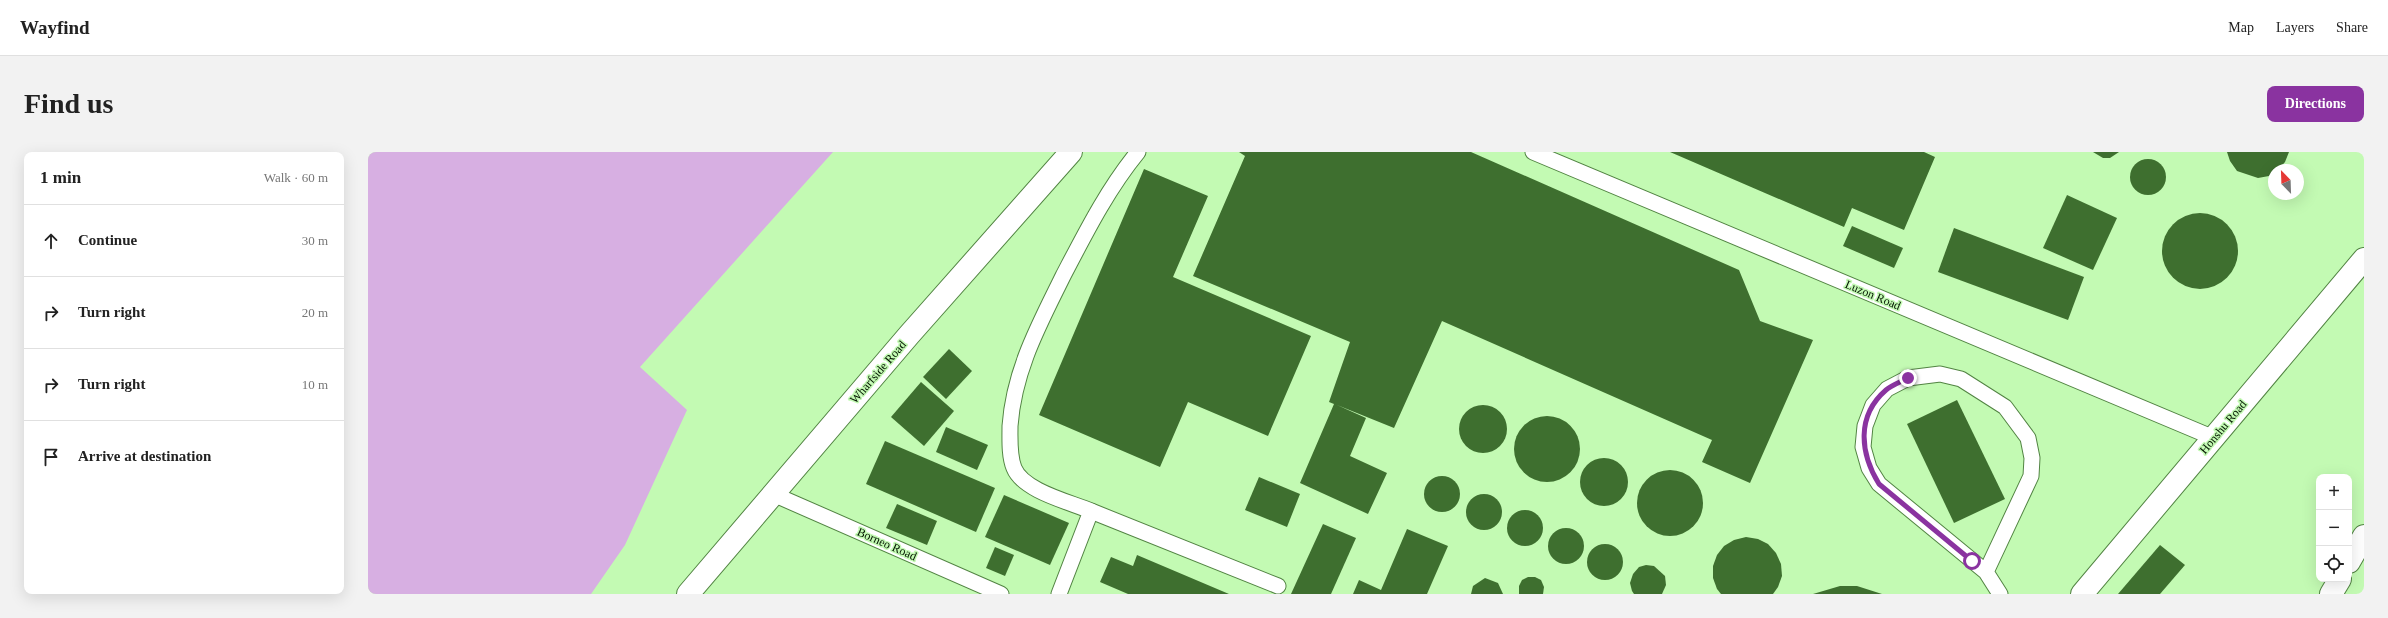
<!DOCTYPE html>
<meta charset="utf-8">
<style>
body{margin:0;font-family:Georgia,serif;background:#f2f2f2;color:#222}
.controls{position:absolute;right:12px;bottom:12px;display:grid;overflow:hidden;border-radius:8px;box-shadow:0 4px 16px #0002}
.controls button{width:36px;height:36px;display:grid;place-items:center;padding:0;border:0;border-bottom:1px solid #e0e0e0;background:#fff;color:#222;font:20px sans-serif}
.compass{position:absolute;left:1900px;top:12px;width:36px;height:36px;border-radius:50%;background:#fff;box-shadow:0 4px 16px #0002;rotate:337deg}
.stop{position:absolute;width:12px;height:12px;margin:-9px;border:3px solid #8a33a0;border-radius:50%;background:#fff}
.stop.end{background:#8a33a0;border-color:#fff;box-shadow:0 1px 4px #0008}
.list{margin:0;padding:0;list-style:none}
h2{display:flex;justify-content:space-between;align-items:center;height:52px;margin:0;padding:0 16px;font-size:17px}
h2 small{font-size:13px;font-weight:400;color:#767676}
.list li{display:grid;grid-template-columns:26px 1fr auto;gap:12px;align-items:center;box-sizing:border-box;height:72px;padding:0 16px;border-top:1px solid #e0e0e0}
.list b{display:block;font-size:15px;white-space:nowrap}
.list em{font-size:13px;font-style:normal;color:#767676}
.icon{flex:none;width:22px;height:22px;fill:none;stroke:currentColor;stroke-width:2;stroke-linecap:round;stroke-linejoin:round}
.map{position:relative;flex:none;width:1996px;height:442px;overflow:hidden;border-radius:8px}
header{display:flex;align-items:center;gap:24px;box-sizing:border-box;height:56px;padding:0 20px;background:#fff;border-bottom:1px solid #e0e0e0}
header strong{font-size:19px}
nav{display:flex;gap:22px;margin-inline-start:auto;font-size:14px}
.intro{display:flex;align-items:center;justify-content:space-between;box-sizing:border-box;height:96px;padding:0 24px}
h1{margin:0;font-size:28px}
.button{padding:10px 18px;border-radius:8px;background:#8a33a0;color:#fff;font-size:14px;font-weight:700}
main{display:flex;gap:24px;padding:0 24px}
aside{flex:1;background:#fff;border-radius:8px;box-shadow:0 4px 16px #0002}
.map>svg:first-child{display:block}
.water{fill:#d7afe2}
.building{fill:#3e6f2f}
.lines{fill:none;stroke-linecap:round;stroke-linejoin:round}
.service-casing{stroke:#528443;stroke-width:17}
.minor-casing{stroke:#528443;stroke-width:24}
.service{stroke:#fff;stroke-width:15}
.minor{stroke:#fff;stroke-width:22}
.route{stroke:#8a33a0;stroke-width:5}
.labels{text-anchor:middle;stroke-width:3;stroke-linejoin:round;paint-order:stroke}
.street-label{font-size:12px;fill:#031500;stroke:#c3fab3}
</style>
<header>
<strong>Wayfind</strong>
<nav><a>Map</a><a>Layers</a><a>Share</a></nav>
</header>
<div class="intro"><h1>Find us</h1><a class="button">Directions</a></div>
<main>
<aside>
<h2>1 min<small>Walk · 60 m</small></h2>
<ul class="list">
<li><svg class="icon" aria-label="ahead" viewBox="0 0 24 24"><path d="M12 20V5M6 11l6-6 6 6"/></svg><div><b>Continue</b></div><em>30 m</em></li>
<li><svg class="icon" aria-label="right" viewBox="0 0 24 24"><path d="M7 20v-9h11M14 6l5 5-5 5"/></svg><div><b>Turn right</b></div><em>20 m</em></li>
<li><svg class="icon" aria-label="right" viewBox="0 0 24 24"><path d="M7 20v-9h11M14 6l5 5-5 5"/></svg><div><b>Turn right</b></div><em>10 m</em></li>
<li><svg class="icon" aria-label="arrive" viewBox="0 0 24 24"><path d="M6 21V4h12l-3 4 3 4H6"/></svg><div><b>Arrive at destination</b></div></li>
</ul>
</aside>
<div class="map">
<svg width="1996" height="442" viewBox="0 0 1996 442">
<rect width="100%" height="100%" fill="#c3fab3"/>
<!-- water -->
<path class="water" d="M0 0H465L272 215 319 258 257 393 223 442H0Z"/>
<!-- building -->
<g class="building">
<path d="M871 0H1103L1371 118 1392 169 1445 188 1382 331 1334 310 1344 288 1074 169 1026 276 969 253 998 266 982 304 1019 321 1000 362 932 331 966 252 961 250 982 190 825 124 877 4Z"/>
<path d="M1302 0H1556L1567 5 1536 78 1484 56 1476 75Z"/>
<path d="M1725 0H1751L1742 6H1735Z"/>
<path d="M1859 0H1921L1917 10 1910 18H1906V21L1901 24 1890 26 1869 19 1862 9Z"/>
<circle cx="1780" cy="25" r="18"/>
<path d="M776 17 840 44 805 125 943 184 900 284 820 250 792 315 671 263Z"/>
<path d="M1699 43 1749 66 1725 118 1675 96Z"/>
<circle cx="1832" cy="99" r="38"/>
<path d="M1484 74 1535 96 1526 116 1475 94Z"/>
<path d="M1586 76 1716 125 1700 168 1570 120Z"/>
<path d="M581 197 604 219 578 247 555 225Z"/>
<path d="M553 230 586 259 556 294 523 265Z"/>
<path d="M1589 248 1637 347 1586 371 1539 272Z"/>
<circle cx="1115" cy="277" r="24"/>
<circle cx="1179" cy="297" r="33"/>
<path d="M578 275 620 293 609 318 568 300Z"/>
<path d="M517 289 627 336 608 380 498 332Z"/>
<circle cx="1236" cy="330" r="24"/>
<circle cx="1302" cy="351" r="33"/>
<circle cx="1074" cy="342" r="18"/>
<path d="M891 325 932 342 919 375 877 358Z"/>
<circle cx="1116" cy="360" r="18"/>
<path d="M636 343 701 371 682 413 617 385Z"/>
<path d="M529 352 569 369 559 393 518 376Z"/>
<circle cx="1157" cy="376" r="18"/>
<path d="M955 372 988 386 963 442H923Z"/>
<circle cx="1198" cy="394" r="18"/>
<path d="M1039 377 1080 394 1059 442H985L991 428 1013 438Z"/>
<path d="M1378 385 1390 387 1400 392 1408 401 1413 412 1414 424 1410 435 1405 442H1353L1349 437 1345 426V414L1349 403 1356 394 1366 388Z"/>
<circle cx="1237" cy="410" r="18"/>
<path d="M1792 393 1817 413 1792 442H1750Z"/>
<path d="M627 395 646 403 637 424 618 416Z"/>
<path d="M769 403 861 442H760L732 430 743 405 765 414Z"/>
<path d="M1278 413 1286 414 1297 424 1298 433 1294 442H1266L1264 439 1262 431 1265 422 1271 415Z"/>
<path d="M1160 425H1167L1173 428 1176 435 1175 442H1151V434L1154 428Z"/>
<path d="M1117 426 1130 431 1135 442H1103L1105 434Z"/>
<path d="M1472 434H1489L1514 442H1445Z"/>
</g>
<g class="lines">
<!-- service casing -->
<g class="service-casing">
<g id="service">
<path d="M1165 0 1846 286"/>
<path d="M405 342 633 442"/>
<path d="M723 359 910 434"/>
<path d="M1618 420 1663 324 1664 306 1660 286 1637 255 1593 227 1572 222 1540 226 1519 237 1505 253 1497 274 1495 295 1501 316 1511 332 1618 420 1632 442"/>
<path d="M691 442 723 359C702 350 655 339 646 316 641 304 642 287 642 274 646 218 671 173 695 124 718 80 739 38 770 0"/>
</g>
</g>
<!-- minor casing -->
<g class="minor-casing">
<g id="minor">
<path d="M1981 410 1996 384"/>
<path d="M320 442 541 183 703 0"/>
<path d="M1714 442 1996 107"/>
<path d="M1963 442 1972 427"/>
</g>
</g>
<!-- service -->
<use href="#service" class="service"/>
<!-- minor -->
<use href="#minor" class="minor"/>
</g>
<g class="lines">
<!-- route -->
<path class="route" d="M1540 226C1533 230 1524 233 1518 238 1488 264 1492 301 1511 332L1604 409"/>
</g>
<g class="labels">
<!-- street labels -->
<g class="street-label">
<text transform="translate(1505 143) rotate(23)" y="4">Luzon Road</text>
<text transform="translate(510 220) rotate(-49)" y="4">Wharfside Road</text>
<text transform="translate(1855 275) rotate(-50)" y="4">Honshu Road</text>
<text transform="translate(519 392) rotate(24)" y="4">Borneo Road</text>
</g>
</g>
</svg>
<div class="controls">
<button>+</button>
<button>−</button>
<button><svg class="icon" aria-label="locate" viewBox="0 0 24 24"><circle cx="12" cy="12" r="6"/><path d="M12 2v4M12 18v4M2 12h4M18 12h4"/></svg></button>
</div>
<svg class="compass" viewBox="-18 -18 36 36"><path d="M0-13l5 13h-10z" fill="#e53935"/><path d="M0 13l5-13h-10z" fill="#767676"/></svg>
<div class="stop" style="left:1604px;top:409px"></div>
<div class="stop end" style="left:1540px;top:226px"></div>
</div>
</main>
